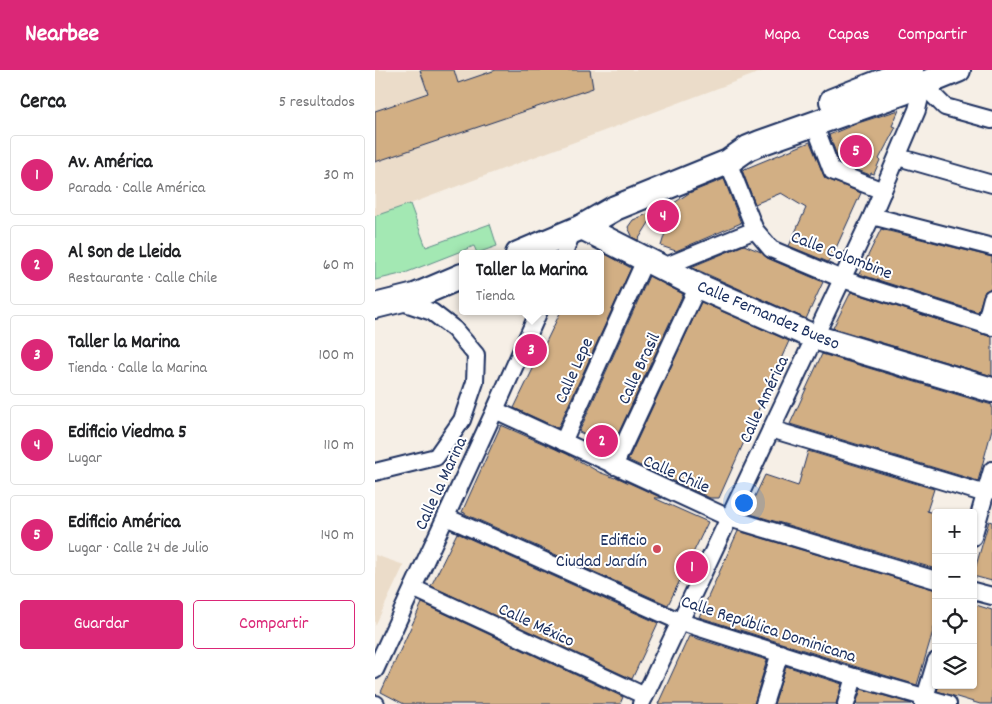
<!DOCTYPE html>
<html lang="es">
<meta charset="utf-8">
<style>
body{margin:0;font-family:Dekko,sans-serif;background:#f6f6f6;color:#202124}
.controls{position:absolute;right:15px;bottom:15px;display:grid;overflow:hidden;border-radius:5px;box-shadow:0 1px 4px #0004}
.controls button{width:45px;height:45px;display:grid;place-items:center;padding:0;border:0;border-bottom:1px solid #e0e0e0;background:#fff;color:#202124;font:25px sans-serif}
.you{position:absolute;left:368px;top:432px;width:18px;height:18px;margin:-12px;border:4px solid #fff;border-radius:50%;background:#1a73e8;box-shadow:0 0 0 8px #1a73e833}
.badge{display:grid;place-items:center;width:32px;height:32px;border-radius:50%;background:#db2777;color:#fff;font-size:16px;font-weight:700}
.pin{position:absolute;translate:-50% -50%;border:2px solid #fff;box-shadow:0 1px 5px #0006}
.popup{position:absolute;left:84px;top:180px;width:145px;height:65px;box-sizing:border-box;display:grid;place-content:center;border-radius:5px;background:#fff;filter:drop-shadow(0 1px 4px #0005);font-size:16px;white-space:nowrap;color:#757577}
.popup b{font-size:19px;color:#202124}
.popup::after{content:'';position:absolute;left:50%;top:100%;margin-left:-10px;border:10px solid transparent;border-top-color:#fff}
.list{margin:0;padding:0;list-style:none}
h2{display:flex;justify-content:space-between;align-items:center;height:65px;margin:0;padding:0 20px;font-size:21px}
h2 small{font-size:16px;font-weight:400;color:#757577}
.list li{display:grid;grid-template-columns:32px 1fr auto;gap:15px;align-items:center;box-sizing:border-box;height:80px;margin:0 10px 10px;padding:0 10px;border:1px solid #e0e0e0;border-radius:5px}
.list b{display:block;font-size:19px;white-space:nowrap}
.list p{margin:0;font-size:16px;white-space:nowrap;color:#757577}
.list em{font-size:16px;font-style:normal;color:#757577}
.actions{display:flex;gap:10px;padding:15px 20px}
.actions a{flex:1;padding:11px 0;border:1px solid #db2777;border-radius:5px;text-align:center;font-size:18px;color:#db2777}
.actions .main{background:#db2777;color:#fff}
.icon{flex:none;width:28px;height:28px;fill:none;stroke:currentColor;stroke-width:2;stroke-linecap:round;stroke-linejoin:round}
.map{position:relative;flex:none;width:617px;height:634px;overflow:hidden}
header{display:flex;align-items:center;gap:30px;box-sizing:border-box;height:70px;padding:0 25px;background:#db2777;color:#fff}
header strong{font-size:24px}
nav{display:flex;gap:28px;margin-inline-start:auto;font-size:18px}
main{display:flex}
aside{flex:1;background:#fff}
.map>svg:first-child{display:block}
.built{fill:#ebdcc9}
.green{fill:#a3e8b3;stroke:#5f8c88}
.building{fill:#d2af84;stroke:#1b2f5e}
.lines{fill:none;stroke-linecap:round;stroke-linejoin:round}
.street-casing{stroke:#1b2f5e;stroke-width:20}
.secondary-casing{stroke:#1b2f5e;stroke-width:28}
.street{stroke:#fff;stroke-width:16}
.secondary{stroke:#fff;stroke-width:24}
.poi-dot{fill:#d1495b;stroke:#fff;stroke-width:2}
.labels{text-anchor:middle;stroke-width:4;stroke-linejoin:round;paint-order:stroke}
.street-label{font-size:18px;fill:#1b2f5e;stroke:#fff}
.poi-label{font-size:18px;fill:#1b2f5e;stroke:#fff;text-anchor:end}
</style>
<header>
<strong>Nearbee</strong>
<nav><a>Mapa</a><a>Capas</a><a>Compartir</a></nav>
</header>
<main>
<aside>
<h2>Cerca<small>5 resultados</small></h2>
<ul class="list">
<li><span class="badge">1</span><div><b>Av. América</b><p>Parada · Calle América</p></div><em>30 m</em></li>
<li><span class="badge">2</span><div><b>Al Son de Lleida</b><p>Restaurante · Calle Chile</p></div><em>60 m</em></li>
<li><span class="badge">3</span><div><b>Taller la Marina</b><p>Tienda · Calle la Marina</p></div><em>100 m</em></li>
<li><span class="badge">4</span><div><b>Edificio Viedma 5</b><p>Lugar</p></div><em>110 m</em></li>
<li><span class="badge">5</span><div><b>Edificio América</b><p>Lugar · Calle 24 de Julio</p></div><em>140 m</em></li>
</ul>
<div class="actions"><a class="main">Guardar</a><a>Compartir</a></div>
</aside>
<div class="map">
<svg width="617" height="634" viewBox="0 0 617 634">
<rect width="100%" height="100%" fill="#f6efe6"/>
<filter id="ink" filterUnits="userSpaceOnUse"><feTurbulence type="fractalNoise" baseFrequency=".02" numOctaves="2"/><feDisplacementMap in="SourceGraphic" scale="10" xChannelSelector="R" yChannelSelector="G"/><feConvolveMatrix kernelMatrix="1 2 1 2 8 2 1 2 1" color-interpolation-filters="sRGB"/></filter>
<g filter="url(#ink)">
<!-- built -->
<g class="built">
<path d="M0 0H391L35 134 0 146Z"/>
<path d="M0 485 29 495 0 556Z"/>
</g>
<!-- green -->
<path class="green" d="M35 134 51 177 115 154 122 176 102 183 99 176 30 203 0 210V146Z"/>
<!-- building -->
<g class="building">
<path d="M45 0H79L83 13 121 0H215L218 18 0 92V41L53 23Z"/>
<path d="M524 40 517 56 521 57 504 89 505 90 499 104 496 103 495 105 465 93 454 65 483 53Z"/>
<path d="M435 72 450 108 486 123 461 178 453 192 414 176 431 138 406 123 380 134 367 100Z"/>
<path d="M349 109 366 153 301 181 286 176 299 133 314 123Z"/>
<path d="M282 140 263 170 258 168 253 157 258 150Z"/>
<path d="M506 159 617 187V218L610 221 603 242 484 204Z"/>
<path d="M369 175 386 182 392 188 448 212 431 249 316 197Z"/>
<path d="M225 181 256 198 183 358 139 338 186 241H225Z"/>
<path d="M274 206 308 224 237 377 204 362Z"/>
<path d="M476 222 617 267V306L458 258Z"/>
<path d="M326 232 414 271 344 428H335L253 390Z"/>
<path d="M447 284 617 335V359L603 411 415 354Z"/>
<path d="M126 355 192 384 224 402 240 408 241 407 287 428H279L333 452 293 535 90 444V443L87 442Z"/>
<path d="M433 381 559 419 552 441 561 444V499L372 443 390 405 423 416Z"/>
<path d="M614 451 617 452V511L598 506Z"/>
<path d="M363 461 561 520V551L542 615 482 597 324 547Z"/>
<path d="M82 463 283 553 257 609 56 516Z"/>
<path d="M47 533 248 627 245 634H29L6 622Z"/>
<path d="M598 534 617 540V634H605L562 621 564 615H598Z"/>
<path d="M314 566 392 590 379 634H283Z"/>
<path d="M411 596 467 614 461 634H399Z"/>
<path d="M486 619 537 634H481Z"/>
</g>
<g class="lines">
<!-- street casing -->
<g class="street-casing">
<g id="street">
<path d="M548 15 570 37 617 50"/>
<path d="M443 64 457 101 508 121"/>
<path d="M523 87 617 114"/>
<path d="M353 92 380 160 396 179 467 209 617 257"/>
<path d="M497 146 617 177"/>
<path d="M189 184 197 162"/>
<path d="M286 198 380 160"/>
<path d="M610 255 617 228"/>
<path d="M120 340 354 448 561 510"/>
<path d="M396 359 611 424"/>
<path d="M188 372 270 190"/>
<path d="M239 396 323 216"/>
<path d="M0 402 61 387 87 350 100 312 101 285 79 259 57 242 24 231"/>
<path d="M71 447 306 552 479 607 573 634"/>
<path d="M598 467 617 400"/>
<path d="M38 518 270 626"/>
<path d="M598 521 617 526"/>
<path d="M0 600 120 340 164 241"/>
<path d="M0 634H1"/>
<path d="M266 634 497 146 542 40 548 15"/>
<path d="M389 634 405 583"/>
<path d="M471 634 479 607"/>
<path d="M548 634 561 591"/>
</g>
</g>
<!-- secondary casing -->
<g class="secondary-casing">
<g id="secondary">
<path d="M457 31 536 0"/>
<path d="M207 157 323 216 439 267 617 320"/>
<path d="M143 184 207 157 240 138 353 92 373 78 385 73 529 22 583 0"/>
<path d="M0 236 40 226 87 206"/>
</g>
</g>
<!-- street -->
<use href="#street" class="street"/>
<!-- secondary -->
<use href="#secondary" class="secondary"/>
</g>
</g>
<!-- markers -->
<circle class="poi-dot" cx="282" cy="479" r="5"/>
<g class="labels">
<!-- street labels -->
<g class="street-label">
<text transform="translate(467 184) rotate(21)" y="6">Calle Colombine</text>
<text transform="translate(394 244) rotate(23)" y="6">Calle Fernandez Bueso</text>
<text transform="translate(263 298) rotate(-65)" y="6">Calle Brasil</text>
<text transform="translate(198 300) rotate(-66)" y="6">Calle Lepe</text>
<text transform="translate(388 329) rotate(-65)" y="6">Calle América</text>
<text transform="translate(302 403) rotate(24)" y="6">Calle Chile</text>
<text transform="translate(65 413) rotate(-65)" y="6">Calle la Marina</text>
<text transform="translate(162 554) rotate(25)" y="6">Calle México</text>
<text transform="translate(394 558) rotate(18)" y="6">Calle República Dominicana</text>
</g>
<!-- poi labels -->
<g class="poi-label">
<text x="272" y="475">Edificio<tspan x="272" dy="21">Ciudad Jardín</tspan></text>
</g>
</g>
</svg>
<div class="controls">
<button>+</button>
<button>−</button>
<button><svg class="icon" aria-label="locate" viewBox="0 0 24 24"><circle cx="12" cy="12" r="6"/><path d="M12 2v4M12 18v4M2 12h4M18 12h4"/></svg></button>
<button><svg class="icon" aria-label="layers" viewBox="0 0 24 24"><path d="M12 4l9 5-9 5-9-5zM3 14l9 5 9-5"/></svg></button>
</div>
<div class="you"></div>
<div class="pin badge" style="left:317px;top:497px">1</div>
<div class="pin badge" style="left:227px;top:371px">2</div>
<div class="pin badge" style="left:156px;top:280px">3</div>
<div class="popup"><b>Taller la Marina</b>Tienda</div>
<div class="pin badge" style="left:288px;top:146px">4</div>
<div class="pin badge" style="left:481px;top:81px">5</div>
</div>
</main>
